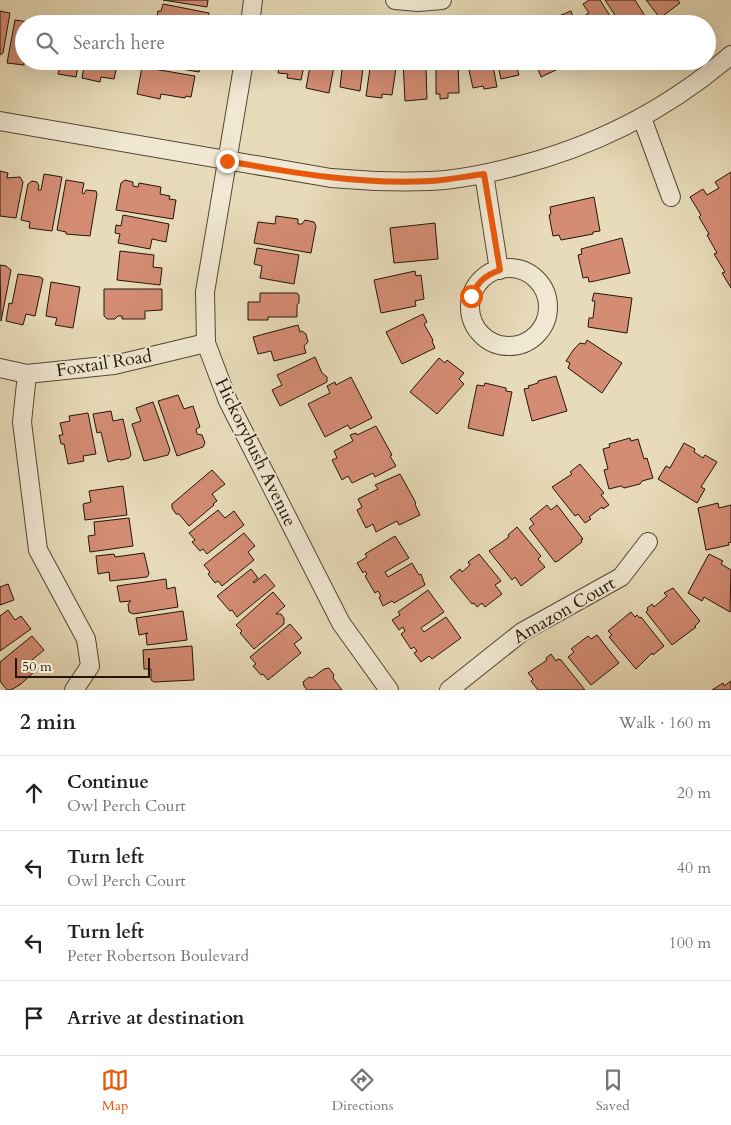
<!DOCTYPE html>
<meta charset="utf-8">
<style>
body{margin:0;font-family:Cardo,serif;background:#f2f2f2;color:#222}
.scale{position:absolute;left:15px;bottom:12px;width:135px;box-sizing:border-box;padding-left:5px;border:2px solid #221608;border-top:0;font-size:14px;line-height:18px;white-space:nowrap;color:#221608;-webkit-text-stroke:4px #f0e8d2;paint-order:stroke}
.stop{position:absolute;width:15px;height:15px;margin:-11px;border:4px solid #ea580c;border-radius:50%;background:#fff}
.stop.end{background:#ea580c;border-color:#fff;box-shadow:0 1px 5px #0008}
.list{margin:0;padding:0;list-style:none}
h2{display:flex;justify-content:space-between;align-items:center;height:65px;margin:0;padding:0 20px;font-size:21px}
h2 small{font-size:16px;font-weight:400;color:#767676}
.list li{display:grid;grid-template-columns:32px 1fr auto;gap:15px;align-items:center;box-sizing:border-box;height:75px;padding:0 20px;border-top:1px solid #e0e0e0}
.list b{display:block;font-size:19px;white-space:nowrap}
.list p{margin:0;font-size:16px;white-space:nowrap;color:#767676}
.list em{font-size:16px;font-style:normal;color:#767676}
.icon{flex:none;width:28px;height:28px;fill:none;stroke:currentColor;stroke-width:2;stroke-linecap:round;stroke-linejoin:round}
.map{position:relative;flex:none;width:731px;height:690px;overflow:hidden}
.search{position:absolute;background:#fff;box-shadow:0 5px 20px #0002;left:15px;right:15px;top:15px;height:55px;display:flex;align-items:center;gap:12px;box-sizing:border-box;padding:0 18px;border-radius:28px;color:#767676;font-size:19px}
.sheet{height:365px;background:#fff}
nav{display:flex;justify-content:space-around;align-items:center;box-sizing:border-box;height:70px;border-top:1px solid #e0e0e0;background:#fff;font-size:14px;color:#767676}
nav a{display:grid;justify-items:center;gap:2px}
nav .on{color:#ea580c}
.map>svg:first-child{display:block}
.building{fill:#d48c75;stroke:#221608}
.lines{fill:none;stroke-linecap:round;stroke-linejoin:round}
.minor-casing{stroke:#544734;stroke-width:20}
.minor{stroke:#f0e8d2;stroke-width:18}
.route{stroke:#ea580c;stroke-width:6}
.labels{text-anchor:middle;stroke-width:4;stroke-linejoin:round;paint-order:stroke}
.street-label{font-size:18px;fill:#221608;stroke:#f0e8d2}
</style>
<div class="map">
<svg width="731" height="690" viewBox="0 0 731 690">
<rect width="100%" height="100%" fill="#e8dbb9"/>
<filter id="stains"><feTurbulence type="fractalNoise" baseFrequency=".004" numOctaves="4"/><feColorMatrix values="0 0 0 0 .2 0 0 0 0 .09 0 0 0 0 .02 0 0 0 .5 -.17"/></filter>
<radialGradient id="worn" r=".72"><stop offset=".6" stop-color="#630" stop-opacity="0"/><stop offset="1" stop-color="#630" stop-opacity=".3"/></radialGradient>
<!-- building -->
<g class="building">
<path d="M163 0H208L207 7Z"/>
<path d="M589 0H600L615 24H587L582 17 589 13 583 4Z"/>
<path d="M605 0H635L650 24H621Z"/>
<path d="M646 0H678L680 3 660 18Z"/>
<path d="M163 4 209 13 207 24H158L156 23 158 11H161Z"/>
<path d="M0 11 10 13 3 53 0 55Z"/>
<path d="M571 11 576 24H557L554 18Z"/>
<path d="M15 20 43 24H24V65L7 63Z"/>
<path d="M45 61H79L76 77 58 74 61 62 57 61 56 68 45 66Z"/>
<path d="M85 61H118L114 79 101 77 100 82 82 78Z"/>
<path d="M147 61H201L199 72 146 63Z"/>
<path d="M280 61H305L301 80 287 78 288 74 278 73Z"/>
<path d="M311 61H335L329 93 306 88Z"/>
<path d="M343 61H366H364L360 91 340 87Z"/>
<path d="M371 61H397L392 95 382 94V98L366 96Z"/>
<path d="M403 61H428V66H426L427 99 405 101Z"/>
<path d="M436 61H458L459 93H448V98L440 99V94H436Z"/>
<path d="M467 61H492L497 87 484 89 483 86 473 88Z"/>
<path d="M497 61H523L524 67 517 69 519 75 501 79Z"/>
<path d="M535 61H557L560 68 541 77Z"/>
<path d="M568 61H590L571 69Z"/>
<path d="M142 67 195 76 191 97 186 96 185 98 161 94 160 99 137 94Z"/>
<path d="M0 171 8 173 7 178 20 177 23 182 16 218 0 216Z"/>
<path d="M731 172V288L722 273 725 272 714 254 717 253 707 235 709 234 699 217 701 215 690 197 703 189 707 195 719 188 715 182Z"/>
<path d="M44 174 62 177 52 231 29 228 30 222 21 220 28 184 32 181 37 182 39 186 38 190H41Z"/>
<path d="M66 180 84 183 82 193 84 194 86 190 96 191 97 194 90 236 66 234V232L57 230Z"/>
<path d="M125 180 133 182V186L138 187 139 183 161 187 160 194 170 196 169 199 176 200 173 219 116 210 121 183Z"/>
<path d="M594 197 600 231 593 232V234L561 240 559 235 553 236 549 215 551 214 550 207Z"/>
<path d="M123 215 169 224 166 242 152 239 150 249 118 243 120 234 115 233 116 225 121 226Z"/>
<path d="M276 216 298 219V224H302L305 220 314 222 316 226 311 253 254 243 258 222 275 224Z"/>
<path d="M435 223 438 259 394 263 390 228Z"/>
<path d="M622 238 630 273 595 281 589 282 588 277 583 278 578 255 582 254 581 249Z"/>
<path d="M257 248 299 255 294 284 260 278 262 266 254 264Z"/>
<path d="M120 251 154 255 153 267 162 268 160 285 117 280Z"/>
<path d="M0 265 6 266 11 270 1 321Z"/>
<path d="M415 271 416 276 421 275 424 299 415 301 416 306 381 313 374 280Z"/>
<path d="M18 274 40 277 43 279 35 316 26 314 23 325 6 321 9 303 12 304Z"/>
<path d="M51 282 80 287 73 328 55 325 57 318 46 316Z"/>
<path d="M104 289H162V310L145 311V319H122V316H118L115 319H107L104 316Z"/>
<path d="M260 293H297L299 295V303L297 305V317H268V320H248V302H260Z"/>
<path d="M594 293 632 298 627 333 588 327 589 318H593L595 301H592Z"/>
<path d="M423 314 427 322 424 324 433 340 432 341 435 348 402 364 386 332Z"/>
<path d="M298 325 300 332 302 331 306 334 308 342 304 346 306 353 274 361 271 351 258 354 253 337Z"/>
<path d="M587 340 622 363 602 393 568 368 570 363 566 361 574 349 580 343 585 344Z"/>
<path d="M315 357 322 373 327 377V382L280 406 272 390 282 385 277 375Z"/>
<path d="M439 358 445 363 447 360 464 373 459 379 464 384 437 414 410 392Z"/>
<path d="M556 376 567 411 532 421 524 389 529 388 528 386 538 383V381Z"/>
<path d="M351 377 372 418 350 429 348 425 325 437 308 404 330 393 327 386 335 382 336 385Z"/>
<path d="M485 383 506 388V391L512 392 503 436 468 428 477 385 484 386Z"/>
<path d="M178 395 184 409 193 406 200 427 196 429 197 434 202 435 205 443 203 447 177 456 158 401Z"/>
<path d="M153 402 170 450 168 455 144 461 132 424 141 421 136 408Z"/>
<path d="M111 411 113 421 123 419 131 455 129 458 121 460 119 459 108 462 101 432 97 433 93 414Z"/>
<path d="M88 413 96 454 83 456 84 461 68 464 64 444H61L59 435H63L60 423 70 421 69 416Z"/>
<path d="M376 426 392 455 390 456 396 466 375 477 373 473 352 483 348 476 342 480 332 460 337 458 334 451 353 441 350 435 356 433 357 435Z"/>
<path d="M630 438 631 441 638 439 644 459 647 458 653 478 642 481 640 484 624 488 621 486 609 489 604 470 608 469 603 449 610 447 609 444Z"/>
<path d="M684 443 695 449 694 452 703 458 705 455 717 462 701 487 705 489 697 503 658 479 666 466 670 468Z"/>
<path d="M580 464 604 493 601 495 609 505 603 509 602 507 589 517 591 519 585 523 578 514 575 516 552 487 572 474 570 472Z"/>
<path d="M212 470 225 484 212 494 217 501 213 504 214 505 189 526 179 514H176L172 508V504Z"/>
<path d="M400 474 416 503 415 504 420 515 399 525 397 521 376 532 373 524 366 528 357 510 362 507 358 499 378 489 375 485Z"/>
<path d="M123 486 127 515 85 520 83 504 91 502 89 491Z"/>
<path d="M718 503 719 508 731 505V542L728 543 729 545 706 550 698 508Z"/>
<path d="M547 505 551 510 557 505 583 539 581 540 582 542 558 561 555 562 529 528 534 524 530 519Z"/>
<path d="M218 510 225 518 234 511 244 525 207 554 203 549 200 551 192 542 195 540 189 533Z"/>
<path d="M129 518 133 546 90 552 88 536 95 535 94 522Z"/>
<path d="M517 527 541 556 538 559 545 567 521 586 515 577 512 580 489 551 509 537 508 535Z"/>
<path d="M244 533 255 546 248 552 254 560 222 586 218 581 215 583 208 574 210 572 204 565Z"/>
<path d="M395 536 409 558 385 572 388 577 412 563 419 575 421 574 425 585 394 603 392 601 383 606 379 597 381 596 378 591 375 593 365 576 367 574 365 571 363 573 357 563 367 557 365 554Z"/>
<path d="M144 553 149 574 147 577 110 581 109 572 98 574 96 556 114 554 115 557Z"/>
<path d="M479 554 501 581 495 585 502 594 485 607 482 603 477 607 474 603 472 604 450 577 460 569 462 572 470 565 468 562Z"/>
<path d="M709 554 723 561 721 564 731 570 730 612 704 597 702 601 688 593Z"/>
<path d="M251 569 258 578 253 582 254 583 265 574 275 586 237 617 232 610 230 611 217 596Z"/>
<path d="M166 579 167 589 175 587 178 607 133 614 129 612 128 604 131 601 120 602 117 586Z"/>
<path d="M8 584 14 600 0 605V587Z"/>
<path d="M673 588 700 621 695 626 696 627 672 645 646 612 648 610 647 608 652 604 654 607 667 596 664 593Z"/>
<path d="M428 590 444 612 421 628 424 632 446 617 461 638 432 659 429 656 421 662 414 653 417 651 414 647 411 649 401 634 405 631 403 627 399 630 392 620 400 615 398 612Z"/>
<path d="M273 592 285 606 276 614H281L284 618V624L254 649 240 633 242 631 236 625Z"/>
<path d="M8 610 15 620 21 616 31 629 0 651V616Z"/>
<path d="M183 611 187 640 147 645 146 634 148 633 139 635 136 618Z"/>
<path d="M631 612 635 617 637 615 640 618 641 617 664 646 653 655 652 653 636 669 609 637 612 635 608 631Z"/>
<path d="M290 624 302 638 294 644 301 653 268 680 263 674 261 675 253 666 256 664 250 657Z"/>
<path d="M597 635 619 663 591 685 568 657 574 652 571 649 588 636 591 639Z"/>
<path d="M32 636 44 650 32 660 35 671 21 684 11 690H7L0 681V662Z"/>
<path d="M192 646 194 680 154 682 151 680V669H144L143 650Z"/>
<path d="M551 654 556 661 558 659 561 660 585 690H538L531 681 533 679 528 673 547 660 546 658Z"/>
<path d="M329 668 334 675 333 678 342 690H307L304 686 303 682 309 677 312 678 324 669Z"/>
<path d="M731 681V690H712L723 683 724 686Z"/>
</g>
<g class="lines">
<!-- minor casing -->
<g class="minor-casing">
<g id="minor">
<path d="M395 0 418 2 442 0"/>
<path d="M250 24 253 0"/>
<path d="M244 61 205 292 206 343 228 401 341 623 389 690"/>
<path d="M642 118 671 197"/>
<path d="M0 121 331 178C364 181 397 182 430 181 458 180 486 174 513 167 594 147 668 109 731 55"/>
<path d="M484 174 499 270"/>
<circle cx="509" cy="307" r="39"/>
<path d="M0 368 27 374 114 365 206 343"/>
<path d="M27 374 22 422 38 550 86 639 90 666 74 690"/>
<path d="M449 690 522 632 621 577 648 542"/>
</g>
</g>
<!-- minor -->
<use href="#minor" class="minor"/>
</g>
<g class="lines">
<!-- route -->
<path class="route" d="M227 161C294 173 362 185 431 181 449 180 467 176 484 174L500 270C484 276 479 281 471 296"/>
</g>
<g class="labels">
<!-- street labels -->
<g class="street-label">
<text transform="translate(104 363) rotate(-9)" y="6">Foxtail Road</text>
<text transform="translate(256 452) rotate(64)" y="6">Hickorybush Avenue</text>
<text transform="translate(564 610) rotate(-30)" y="6">Amazon Court</text>
</g>
</g>
<rect width="100%" height="100%" filter="url(#stains)"/>
<rect width="100%" height="100%" fill="url(#worn)"/>
</svg>
<div class="scale">50 m</div>
<div class="stop" style="left:471px;top:296px"></div>
<div class="stop end" style="left:227px;top:161px"></div>
<div class="search"><svg class="icon" aria-label="search" viewBox="0 0 24 24"><circle cx="10" cy="10" r="6"/><path d="M15 15l6 6"/></svg>Search here</div>
</div>
<section class="sheet">
<h2>2 min<small>Walk · 160 m</small></h2>
<ul class="list">
<li><svg class="icon" aria-label="ahead" viewBox="0 0 24 24"><path d="M12 20V5M6 11l6-6 6 6"/></svg><div><b>Continue</b><p>Owl Perch Court</p></div><em>20 m</em></li>
<li><svg class="icon" aria-label="left" viewBox="0 0 24 24"><path d="M17 20v-9H6M10 6l-5 5 5 5"/></svg><div><b>Turn left</b><p>Owl Perch Court</p></div><em>40 m</em></li>
<li><svg class="icon" aria-label="left" viewBox="0 0 24 24"><path d="M17 20v-9H6M10 6l-5 5 5 5"/></svg><div><b>Turn left</b><p>Peter Robertson Boulevard</p></div><em>100 m</em></li>
<li><svg class="icon" aria-label="arrive" viewBox="0 0 24 24"><path d="M6 21V4h12l-3 4 3 4H6"/></svg><div><b>Arrive at destination</b></div></li>
</ul>
</section>
<nav>
<a class="on"><svg class="icon" aria-label="map" viewBox="0 0 24 24"><path d="M3 6l6-2 6 2 6-2v14l-6 2-6-2-6 2zM9 4v14M15 6v14"/></svg>Map</a>
<a><svg class="icon" aria-label="directions" viewBox="0 0 24 24"><path d="M12 3l9 9-9 9-9-9zM9 14v-3h6M13 9l2 2-2 2"/></svg>Directions</a>
<a><svg class="icon" aria-label="saved" viewBox="0 0 24 24"><path d="M7 4h10v16l-5-4-5 4z"/></svg>Saved</a>
</nav>
